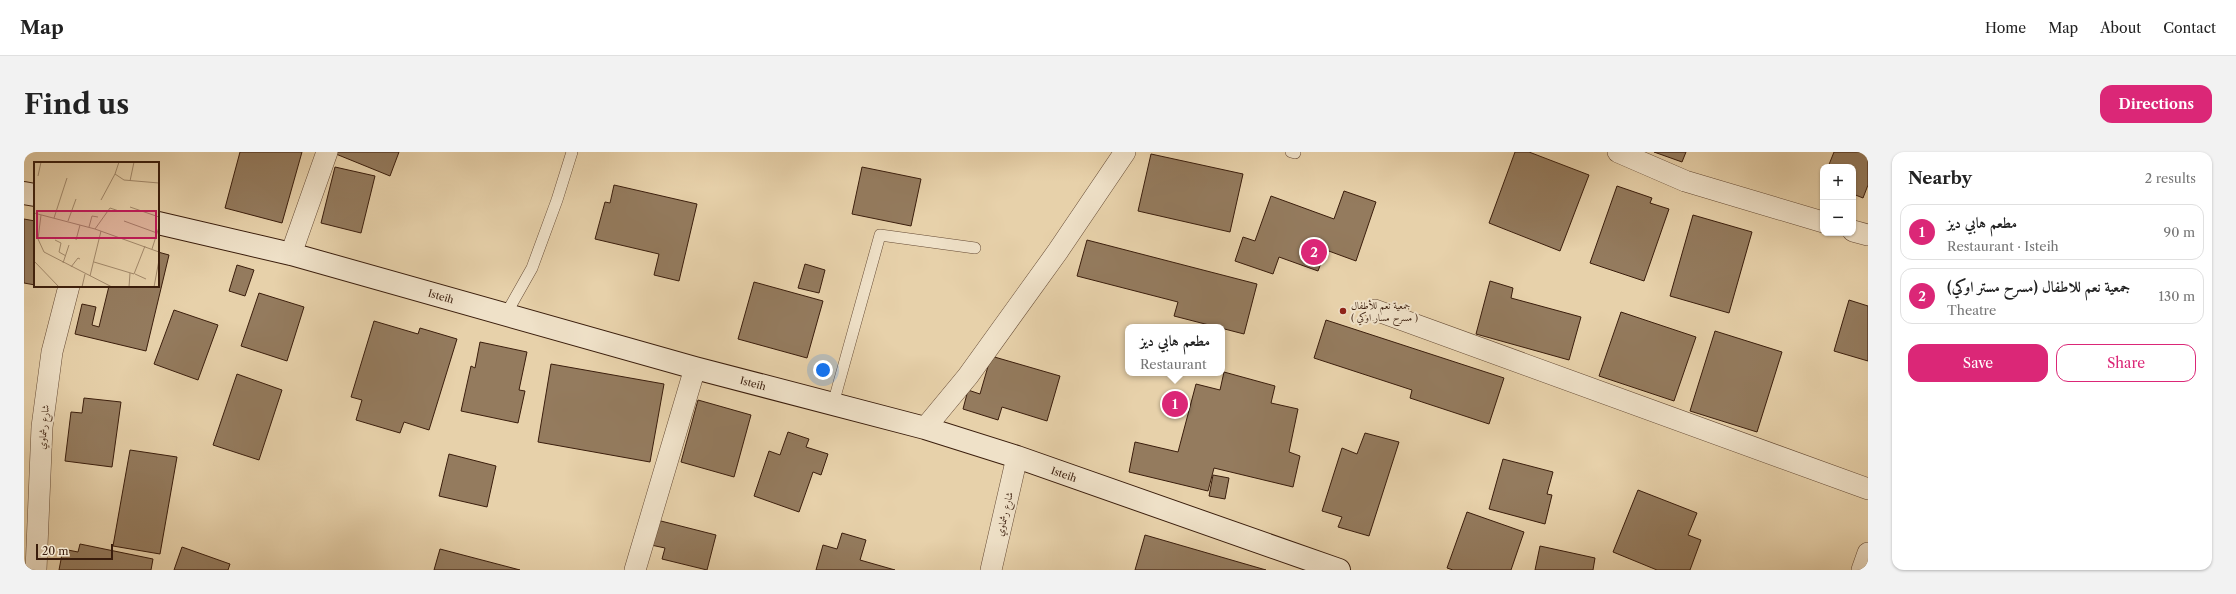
<!DOCTYPE html>
<meta charset="utf-8">
<style>
body{margin:0;font-family:"Libre Caslon Text",Amiri,serif;background:#f2f2f2;color:#222}
.controls{position:absolute;right:12px;top:12px;display:grid;overflow:hidden;border-radius:8px;box-shadow:0 1px 3px #0004}
.controls button{width:36px;height:36px;display:grid;place-items:center;padding:0;border:0;border-bottom:1px solid #e0e0e0;background:#fff;color:#222;font:20px sans-serif}
.scale{position:absolute;left:12px;bottom:10px;width:77px;box-sizing:border-box;padding-left:4px;border:2px solid #3a1d0c;border-top:0;font-size:11px;line-height:14px;white-space:nowrap;color:#3a1d0c;-webkit-text-stroke:3px #efe1c8;paint-order:stroke}
.you{position:absolute;left:799px;top:218px;width:14px;height:14px;margin:-10px;border:3px solid #fff;border-radius:50%;background:#1a73e8;box-shadow:0 0 0 6px #1a73e833}
.badge{display:grid;place-items:center;width:26px;height:26px;border-radius:50%;background:#db2777;color:#fff;font-size:13px;font-weight:700}
.pin{position:absolute;translate:-50% -50%;border:2px solid #fff;box-shadow:0 1px 4px #0006}
.popup{position:absolute;left:1101px;top:172px;width:100px;height:52px;box-sizing:border-box;display:grid;place-content:center;border-radius:8px;background:#fff;filter:drop-shadow(0 1px 3px #0005);font-size:13px;white-space:nowrap;color:#767676}
.popup b{font-size:15px;color:#222}
.popup::after{content:'';position:absolute;left:50%;top:100%;margin-left:-8px;border:8px solid transparent;border-top-color:#fff}
.list{margin:0;padding:0;list-style:none}
h2{display:flex;justify-content:space-between;align-items:center;height:52px;margin:0;padding:0 16px;font-size:17px}
h2 small{font-size:13px;font-weight:400;color:#767676}
.list li{display:grid;grid-template-columns:26px 1fr auto;gap:12px;align-items:center;box-sizing:border-box;height:56px;margin:0 8px 8px;padding:0 8px;border:1px solid #e0e0e0;border-radius:12px}
.list b{display:block;font-size:15px;white-space:nowrap}
.list p{margin:0;font-size:13px;white-space:nowrap;color:#767676}
.list em{font-size:13px;font-style:normal;color:#767676}
.actions{display:flex;gap:8px;padding:12px 16px}
.actions a{flex:1;padding:9px 0;border:1px solid #db2777;border-radius:12px;text-align:center;font-size:14px;color:#db2777}
.actions .main{background:#db2777;color:#fff}
.map{position:relative;flex:none;width:1844px;height:418px;overflow:hidden;border-radius:12px}
header{display:flex;align-items:center;gap:24px;box-sizing:border-box;height:56px;padding:0 20px;background:#fff;border-bottom:1px solid #e0e0e0}
header strong{font-size:19px}
nav{display:flex;gap:22px;margin-inline-start:auto;font-size:14px}
.intro{display:flex;align-items:center;justify-content:space-between;box-sizing:border-box;height:96px;padding:0 24px}
h1{margin:0;font-size:28px}
.button{padding:10px 18px;border-radius:12px;background:#db2777;color:#fff;font-size:14px;font-weight:700}
main{display:flex;gap:24px;padding:0 24px}
aside{flex:1;background:#fff;border-radius:12px;box-shadow:0 1px 3px #0004}
.map>svg:first-child{display:block}
.building{fill:#947b5e;stroke:#3a1d0c}
.lines{fill:none;stroke-linecap:round;stroke-linejoin:round}
.lane-casing{stroke:#654a34;stroke-width:12}
.street-casing{stroke:#654a34;stroke-width:22}
.secondary-casing{stroke:#3a1d0c;stroke-width:24}
.lane{stroke:#efe1c8;stroke-width:11}
.street{stroke:#efe1c8;stroke-width:21}
.secondary{stroke:#efe1c8;stroke-width:22}
.poi-dot{fill:#8f2418;stroke:#efe1c8;stroke-width:1.5}
.labels{text-anchor:middle;stroke-width:4;stroke-linejoin:round;paint-order:stroke}
.street-label{font-size:10px;fill:#3a1d0c;stroke:#efe1c8}
.poi-label{font-size:10px;fill:#3a1d0c;stroke:#efe1c8;text-anchor:start}
.inset-road{fill:none;stroke:#a2896b;stroke-width:1}
.view{fill:#c2185b;fill-opacity:0.15;stroke:#c2185b;stroke-width:2}
.inset-edge{fill:none;stroke:#3a1d0c;stroke-width:2}
</style>
<header>
<strong>Map</strong>
<nav><a>Home</a><a>Map</a><a>About</a><a>Contact</a></nav>
</header>
<div class="intro"><h1>Find us</h1><a class="button">Directions</a></div>
<main>
<div class="map">
<svg width="1844" height="418" viewBox="0 0 1844 418">
<rect width="100%" height="100%" fill="#e7d1aa"/>
<filter id="stains"><feTurbulence type="fractalNoise" baseFrequency=".005" numOctaves="4"/><feColorMatrix values="0 0 0 0 .2 0 0 0 0 .09 0 0 0 0 .02 0 0 0 .5 -.17"/></filter>
<radialGradient id="worn" r=".72"><stop offset=".6" stop-color="#630" stop-opacity="0"/><stop offset="1" stop-color="#630" stop-opacity=".3"/></radialGradient>
<!-- building -->
<g class="building">
<path d="M216 0H278L258 71 201 56Z"/>
<path d="M307 0H375L366 24Z"/>
<path d="M1491 0H1505L1565 23 1536 99 1465 71Z"/>
<path d="M1630 0H1662L1658 10Z"/>
<path d="M1810 0H1844V33L1839 46 1829 42V15H1804Z"/>
<path d="M1127 2 1219 22 1206 80 1114 59Z"/>
<path d="M311 15 351 24 337 81 297 71Z"/>
<path d="M838 15 897 27 887 74 828 62Z"/>
<path d="M590 33 673 52 655 129 630 123 635 102 571 87 581 50 586 51Z"/>
<path d="M1593 34 1628 46 1626 51 1645 57 1620 129 1566 111Z"/>
<path d="M1320 39 1352 50 1332 109 1302 98 1294 119 1255 105 1249 122 1211 109 1219 85 1231 89 1247 44 1310 67Z"/>
<path d="M1669 63 1728 80 1705 161 1646 144Z"/>
<path d="M0 67 11 69V133L0 131Z"/>
<path d="M1063 88 1233 132 1220 182 1150 164 1154 150 1053 124Z"/>
<path d="M134 100 145 103 122 199 51 182 58 152 72 155 68 173 75 175 85 134H134Z"/>
<path d="M781 112 801 118 795 141 774 136Z"/>
<path d="M213 113 230 118 221 144 205 139Z"/>
<path d="M1466 129 1489 136 1487 146 1557 165 1545 208 1452 182Z"/>
<path d="M730 130 799 149 783 206 714 187Z"/>
<path d="M235 141 280 155 263 209 217 194Z"/>
<path d="M1825 148 1844 154V209L1810 199Z"/>
<path d="M150 158 194 173 174 228 130 212Z"/>
<path d="M1597 160 1672 185 1650 249 1575 224Z"/>
<path d="M1302 168 1480 226 1465 272 1386 246 1388 238 1290 206Z"/>
<path d="M350 169 394 182 396 176 433 187 405 278 380 270 376 281 332 268 338 248 327 245Z"/>
<path d="M1691 179 1758 200 1733 280 1666 259Z"/>
<path d="M456 190 503 200 495 238 501 239 494 271 437 259 447 214 451 216Z"/>
<path d="M967 204 1036 224 1023 269 978 255 974 268 939 257 944 238 956 242Z"/>
<path d="M527 212 640 232 626 310 514 290Z"/>
<path d="M1200 220 1251 234 1247 251 1274 257 1265 300 1276 304 1269 335 1190 316 1184 339 1105 320 1111 290 1154 300 1172 232 1196 238Z"/>
<path d="M213 222 258 238 235 308 189 293Z"/>
<path d="M60 246 97 250 88 315 41 309 47 260 58 261Z"/>
<path d="M674 248 727 263 710 325 657 310Z"/>
<path d="M764 280 785 287 782 295 804 302 797 323 789 320 775 360 730 344 745 299 756 303Z"/>
<path d="M1341 281 1375 290 1345 384 1314 375 1318 365 1298 359 1318 296 1333 302Z"/>
<path d="M106 298 153 305 136 402 89 394Z"/>
<path d="M425 302 472 314 463 355 415 344Z"/>
<path d="M1479 307 1529 320 1523 342 1528 343 1521 372 1465 357Z"/>
<path d="M1189 323 1205 326 1201 347 1185 344Z"/>
<path d="M1614 338 1673 361 1664 383 1677 388 1666 418H1633L1589 400Z"/>
<path d="M1443 360 1500 380 1487 418H1429L1423 416Z"/>
<path d="M633 368 692 383 683 418 638 407 641 396 627 393Z"/>
<path d="M818 381 842 388 836 408 871 418H792L799 393 813 397Z"/>
<path d="M1121 383 1242 418H1111Z"/>
<path d="M56 392 129 407 127 418H35L39 397 54 400Z"/>
<path d="M1516 394 1571 406 1569 418H1511Z"/>
<path d="M158 395 206 412 204 418H150Z"/>
<path d="M416 397 496 418H410Z"/>
</g>
<g class="lines">
<!-- lane casing -->
<g class="lane-casing">
<g id="lane">
<path d="M1267 0 1271 1"/>
<path d="M482 162 508 116 533 48 548 0"/>
<path d="M809 252 856 83 951 96"/>
</g>
</g>
<!-- street casing -->
<g class="street-casing">
<g id="street">
<path d="M1594 0 1661 29 1799 70"/>
<path d="M1829 79 1844 83"/>
<path d="M267 102 303 0"/>
<path d="M1351 158 1844 337"/>
<path d="M901 276 944 224 1034 99 1101 0"/>
<path d="M12 418 18 275 28 200 45 134"/>
<path d="M611 418 671 216"/>
<path d="M967 418 993 305"/>
<path d="M1838 418 1844 401"/>
</g>
</g>
<!-- secondary casing -->
<g class="secondary-casing">
<g id="secondary">
<path d="M0 41 11 43"/>
<path d="M134 71 267 102 671 216 901 276 993 305 1315 418"/>
</g>
</g>
<!-- lane -->
<use href="#lane" class="lane"/>
<!-- street -->
<use href="#street" class="street"/>
<!-- secondary -->
<use href="#secondary" class="secondary"/>
</g>
<!-- markers -->
<circle class="poi-dot" cx="1319" cy="159" r="4"/>
<g class="labels">
<!-- street labels -->
<g class="street-label">
<text transform="translate(417 144) rotate(16)" y="4">Isteih</text>
<text transform="translate(729 231) rotate(15)" y="4">Isteih</text>
<text transform="translate(19 275) rotate(-85)" y="4">شارع رشماوي</text>
<text transform="translate(1040 322) rotate(19)" y="4">Isteih</text>
<text transform="translate(980 362) rotate(-77)" y="4">شارع رشماوي</text>
</g>
<!-- poi labels -->
<g class="poi-label">
<text x="1327" y="157">جمعية نعم للأطفال<tspan x="1327" dy="12">( مسرح مسار اوكي )</tspan></text>
</g>
</g>
<!-- overview -->
<g transform="translate(10 10)">
<rect width="125" height="125" fill="#e7d1aa"/>
<path class="inset-road" d="M85 0 81 12 90 18 125 21M4 14 7 0M96 19 100 0M67 38 81 12M96 45 125 55M0 51 61 67 125 90M7 53 4 77 10 90 78 125M20 56 33 16M34 59 42 37M90 59 123 71M55 65 58 54 64 55M61 67 76 46 85 49M21 78 27 81 25 90 32 94M42 78 46 63M118 87 125 65M0 99 25 125M60 100 100 112 111 84M29 101 35 83M37 105 44 96 46 97M101 112 112 117M56 114 67 69M48 125 51 112M95 125 96 111M120 125 125 98"/>
<path class="view" d="M3 49H122V76H3Z"/>
<rect width="125" height="125" class="inset-edge"/>
</g>
<rect width="100%" height="100%" filter="url(#stains)"/>
<rect width="100%" height="100%" fill="url(#worn)"/>
</svg>
<div class="controls">
<button>+</button>
<button>−</button>
</div>
<div class="scale">20 m</div>
<div class="you"></div>
<div class="pin badge" style="left:1151px;top:252px">1</div>
<div class="popup"><b>مطعم هابي ديز</b>Restaurant</div>
<div class="pin badge" style="left:1290px;top:100px">2</div>
</div>
<aside>
<h2>Nearby<small>2 results</small></h2>
<ul class="list">
<li><span class="badge">1</span><div><b>مطعم هابي ديز</b><p>Restaurant · Isteih</p></div><em>90 m</em></li>
<li><span class="badge">2</span><div><b>جمعية نعم للاطفال (مسرح مستر اوكي)</b><p>Theatre</p></div><em>130 m</em></li>
</ul>
<div class="actions"><a class="main">Save</a><a>Share</a></div>
</aside>
</main>
